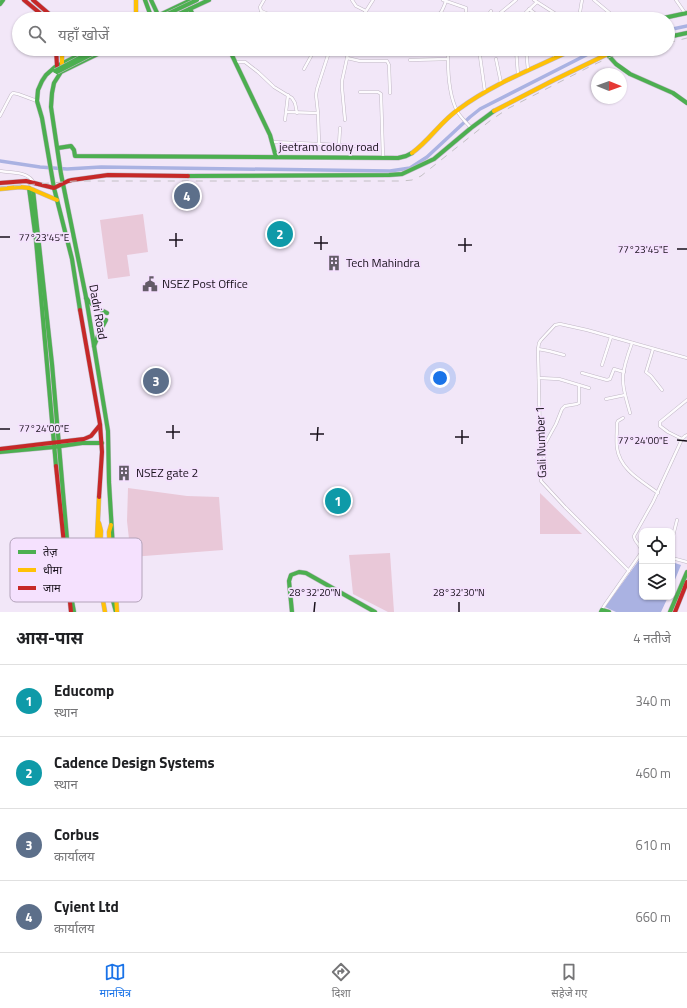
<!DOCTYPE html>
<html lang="hi">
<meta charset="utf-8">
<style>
body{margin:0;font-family:"Titillium Web","Noto Sans Devanagari",sans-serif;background:#f2f2f2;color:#202124}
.controls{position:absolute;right:12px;bottom:12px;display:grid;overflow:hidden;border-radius:8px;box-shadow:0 1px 3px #0004}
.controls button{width:36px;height:36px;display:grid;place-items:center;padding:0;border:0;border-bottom:1px solid #e0e0e0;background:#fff;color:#202124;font:20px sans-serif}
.compass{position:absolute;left:591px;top:68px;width:36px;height:36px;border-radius:50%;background:#fff;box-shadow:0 1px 3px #0004;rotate:91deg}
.you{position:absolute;left:440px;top:378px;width:14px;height:14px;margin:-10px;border:3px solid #fff;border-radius:50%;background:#1a73e8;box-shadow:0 0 0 6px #1a73e833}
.badge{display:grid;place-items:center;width:26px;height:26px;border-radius:50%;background:#1a73e8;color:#fff;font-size:13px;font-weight:700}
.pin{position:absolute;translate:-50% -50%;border:2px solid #fff;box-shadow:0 1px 4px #0006}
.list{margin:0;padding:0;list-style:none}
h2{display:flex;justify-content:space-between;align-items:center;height:52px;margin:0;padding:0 16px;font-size:17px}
h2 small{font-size:13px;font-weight:400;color:#757577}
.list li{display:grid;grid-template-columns:26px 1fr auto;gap:12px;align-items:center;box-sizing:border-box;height:72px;padding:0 16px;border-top:1px solid #e0e0e0}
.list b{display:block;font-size:15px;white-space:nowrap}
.list p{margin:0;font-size:13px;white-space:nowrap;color:#757577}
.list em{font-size:13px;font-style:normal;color:#757577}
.icon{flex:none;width:22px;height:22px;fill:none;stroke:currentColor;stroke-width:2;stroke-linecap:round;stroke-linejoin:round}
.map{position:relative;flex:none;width:687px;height:612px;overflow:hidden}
.search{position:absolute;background:#fff;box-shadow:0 1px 3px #0004;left:12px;right:12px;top:12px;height:44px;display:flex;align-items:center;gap:10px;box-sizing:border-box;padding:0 14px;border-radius:22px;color:#757577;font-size:15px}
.sheet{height:340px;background:#fff}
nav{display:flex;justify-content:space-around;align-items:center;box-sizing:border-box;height:56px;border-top:1px solid #e0e0e0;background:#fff;font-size:11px;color:#757577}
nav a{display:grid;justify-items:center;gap:2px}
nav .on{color:#1a73e8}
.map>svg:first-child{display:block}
.green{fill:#e9c8d8}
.water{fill:#aab2e2}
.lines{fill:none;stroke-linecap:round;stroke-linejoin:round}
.canal{stroke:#aab2e2;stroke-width:3.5}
.street-casing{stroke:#c1b8c5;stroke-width:3.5}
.fast-casing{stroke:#c1b8c5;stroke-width:5}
.slow-casing{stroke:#c1b8c5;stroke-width:5}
.jam-casing{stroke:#c1b8c5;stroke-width:5}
.street{stroke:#fdfbfe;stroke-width:2.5}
.fast{stroke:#4caf50;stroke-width:4}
.slow{stroke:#ffc107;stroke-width:4}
.jam{stroke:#c62828;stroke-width:4}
.rail{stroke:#c3c0c4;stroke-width:1;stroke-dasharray:7 7;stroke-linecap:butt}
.fast-bridge-casing{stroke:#c1b8c5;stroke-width:5;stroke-linecap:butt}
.fast-bridge{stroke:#4caf50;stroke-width:4}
.ticks{fill:none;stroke:#18111b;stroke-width:1.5}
.labels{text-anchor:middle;stroke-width:3.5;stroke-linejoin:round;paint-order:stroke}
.street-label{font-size:12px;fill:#18111b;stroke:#f5e1fe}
.poi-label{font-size:12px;fill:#18111b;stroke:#f5e1fe;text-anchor:start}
.key{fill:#f5e1fe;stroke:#b3a3ba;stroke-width:1}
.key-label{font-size:11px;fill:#18111b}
.ticks-label{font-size:10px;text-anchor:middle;fill:#18111b;stroke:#f5e1fe;stroke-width:3.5;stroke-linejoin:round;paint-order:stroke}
</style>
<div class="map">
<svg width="687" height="612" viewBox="0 0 687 612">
<rect width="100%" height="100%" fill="#f2e7f8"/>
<!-- green -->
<g class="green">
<path d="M143 214 148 252 127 255 130 276 108 279 100 220Z"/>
<path d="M128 488 187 496 219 497 223 550 131 557 127 521Z"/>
<path d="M540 493 582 534H540Z"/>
<path d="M390 553 394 612H388L353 594 349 555Z"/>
</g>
<!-- water -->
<g class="water">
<path d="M642 556V597H668L661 612H616L605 607Z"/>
<path d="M672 562 681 565 672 587Z"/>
</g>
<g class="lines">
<!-- canal -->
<g class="canal">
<path d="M668 30 687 26"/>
<path d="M0 161 40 167 67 169 101 167 390 171 410 168 427 157 470 117 480 109 598 49"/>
</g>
<!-- street casing -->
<g class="street-casing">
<g id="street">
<path d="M264 0 260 7 261 11 281 19"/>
<path d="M352 0 356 6 366 11"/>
<path d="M534 0 559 16 576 19"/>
<path d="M594 0 617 19"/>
<path d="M676 0 685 13"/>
<path d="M446 1 466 8V16L472 19"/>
<path d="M529 9 542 19"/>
<path d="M499 14 516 0"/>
<path d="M360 19 366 11 373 0"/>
<path d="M433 19C441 15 443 9 446 1L443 0"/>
<path d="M486 19 491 11"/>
<path d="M519 19 537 2"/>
<path d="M580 19V12L582 0"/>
<path d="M479 49 485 92"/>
<path d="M516 49 518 75"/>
<path d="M526 49 528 70"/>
<path d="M554 49V58"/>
<path d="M347 58 360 61H387L389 65 390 93"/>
<path d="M448 59C448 75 450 97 457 111 461 118 467 123 471 128"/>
<path d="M496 59 501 83"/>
<path d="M410 60 448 59V56L452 49"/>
<path d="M236 62H245L258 72 274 87 292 98 295 103 297 113"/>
<path d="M304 69 315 49"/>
<path d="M360 92H378L381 94 383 157"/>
<path d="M286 112 318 113"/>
<path d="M0 116 11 95 13 93 18 94 37 101"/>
<path d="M285 120 288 95"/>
<path d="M345 120 342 88V81L349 49"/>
<path d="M272 142 319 144 318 113 316 95 317 89 329 52"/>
<path d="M319 144 357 146"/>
<path d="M339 145 340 128"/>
<path d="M0 171C12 173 28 171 34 183"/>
<path d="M538 349 549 351 564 355"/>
<path d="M653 349 646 372 651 376 662 390"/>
<path d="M602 365 611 337"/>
<path d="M582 373 607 380 610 379 614 369 624 372"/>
<path d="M539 378 559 379 589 388"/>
<path d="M606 399 625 395"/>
<path d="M630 413C627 401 622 389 623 376 624 365 628 354 632 343"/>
<path d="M623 418 618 421 617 423C617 431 616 440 617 448 620 470 642 481 658 493"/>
<path d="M682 439 668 432 660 426V422L687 400"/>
<path d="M544 458V447L545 444 556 424 562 409 565 406 577 404 579 403V385"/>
<path d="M672 540 677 520"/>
<path d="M672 558 687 562"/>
<path d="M629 571 565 507 541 481 538 349 539 343 541 340 555 325 560 324 587 330 687 358"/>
<path d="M602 610 604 606 641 553C643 545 634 543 634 536L653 502 682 439 685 436 687 435"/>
</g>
</g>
<!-- fast casing -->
<g class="fast-casing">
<g id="fast">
<path d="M145 0 152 19"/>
<path d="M151 0 159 17"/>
<path d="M0 4 3 0"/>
<path d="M190 9 195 19"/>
<path d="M151 19 191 0"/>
<path d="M168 19 209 0"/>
<path d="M659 19 687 13"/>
<path d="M668 37 687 33"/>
<path d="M108 49 61 72 54 83 52 93 51 107 61 174 86 297 108 431 109 482 113 549"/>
<path d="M229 49 270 135 276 157"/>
<path d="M607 54 616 64 630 74 673 93 687 103"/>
<path d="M58 148 71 146 74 150 75 156 398 158 406 156 412 153"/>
<path d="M188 176 389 175 402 174 434 159 471 128 494 111"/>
<path d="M29 188 36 240 56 466"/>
<path d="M33 190 52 364 67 539"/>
<path d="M86 298 95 307 107 313"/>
<path d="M80 310 72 259 54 188 42 118 37 101 38 90 42 81 46 75 55 67 91 49"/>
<path d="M94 346 100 331 106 320"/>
<path d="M0 452 54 447 82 443H102"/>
<path d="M101 585V573L104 566H108L112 571V597L116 612"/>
<path d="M72 601 74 612"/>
<path d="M292 612 289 581 291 575 299 572 306 573 375 612"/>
<path d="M601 612 602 610 609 612"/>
<path d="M670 612 687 572"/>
</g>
</g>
<!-- slow casing -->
<g class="slow-casing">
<g id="slow">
<path d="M133 19 136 14V0"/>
<path d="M62 49V64"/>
<path d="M494 111 554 80 618 49"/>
<path d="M412 153C430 140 441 121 459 109 494 83 535 68 574 49"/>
<path d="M0 189 20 187 29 188 57 200"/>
<path d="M99 497 96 561 105 612"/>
<path d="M99 523 101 531 100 555 102 557 107 558 110 556 109 532 111 525"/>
<path d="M113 549 117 612"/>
</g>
</g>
<!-- jam casing -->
<g class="jam-casing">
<g id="jam">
<path d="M24 0 47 19"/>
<path d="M33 0 55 19"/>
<path d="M56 49 57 66"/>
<path d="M0 183 26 181 54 188 68 181 72 180 108 175 188 176"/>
<path d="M80 310 100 424 102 452 99 497"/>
<path d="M0 449 84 439 91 436 100 425"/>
<path d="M56 466 71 612"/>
<path d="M675 612 687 582"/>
</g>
</g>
<!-- street -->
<use href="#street" class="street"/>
<!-- fast -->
<use href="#fast" class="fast"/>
<!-- slow -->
<use href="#slow" class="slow"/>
<!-- jam -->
<use href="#jam" class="jam"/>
<!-- rail -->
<g class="rail">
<path d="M668 43 687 38"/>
<path d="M0 187 75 181H402L412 180 421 176 491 120 509 108 591 66 615 55 640 49"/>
</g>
<!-- fast-bridge casing -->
<g class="fast-bridge-casing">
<g id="fast-bridge">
<path d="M157 19 197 0"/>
<path d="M55 71 96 49"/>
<path d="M57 72 102 49"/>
</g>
</g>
<!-- fast-bridge -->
<use href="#fast-bridge" class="fast-bridge"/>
</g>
<!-- ticks -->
<path class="ticks" d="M0 237H10M169 240H183M314 243H328M458 245H472M176 247V233M677 249H687M321 250V236M465 252V238M0 429H10M166 432H180M310 434H324M455 437H469M173 439V425M677 440 687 441M317 441 318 427M462 444V430M314 612 315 602M459 612V602"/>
<!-- icons -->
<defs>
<g id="building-bare" transform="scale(1.2)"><path d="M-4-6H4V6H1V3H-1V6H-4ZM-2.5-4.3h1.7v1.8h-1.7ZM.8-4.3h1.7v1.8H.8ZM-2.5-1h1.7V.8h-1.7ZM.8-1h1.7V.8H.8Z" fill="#645c68" stroke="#f5e1fe" stroke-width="2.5" paint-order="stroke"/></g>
<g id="civic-bare" transform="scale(1.2)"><path d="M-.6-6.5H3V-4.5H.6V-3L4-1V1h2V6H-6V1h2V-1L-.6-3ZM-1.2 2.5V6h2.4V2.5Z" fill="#645c68" stroke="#f5e1fe" stroke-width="2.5" paint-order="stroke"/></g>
</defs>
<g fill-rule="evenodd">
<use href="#building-bare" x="334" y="263"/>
<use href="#civic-bare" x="150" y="284"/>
<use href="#building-bare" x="124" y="473"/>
</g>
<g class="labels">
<!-- street labels -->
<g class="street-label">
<text x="329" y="151">jeetram colony road</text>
<text transform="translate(98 312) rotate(80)" y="4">Dadri Road</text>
<text transform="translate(541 442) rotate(-92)" y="4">Gali Number 1</text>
</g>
<!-- poi labels -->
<g class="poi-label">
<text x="346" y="267">Tech Mahindra</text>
<text x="162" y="288">NSEZ Post Office</text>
<text x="136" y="477">NSEZ gate 2</text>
</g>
</g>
<!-- legend -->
<rect x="10" y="538" width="132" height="64" rx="6" class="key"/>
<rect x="18" y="550" width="18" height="4" fill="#4caf50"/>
<rect x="18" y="568" width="18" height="4" fill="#ffc107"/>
<rect x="18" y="586" width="18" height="4" fill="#c62828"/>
<g class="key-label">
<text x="43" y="556">तेज़</text>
<text x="43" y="574">धीमा</text>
<text x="43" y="592">जाम</text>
</g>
<g class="ticks-label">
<text x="44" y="241">77°23'45"E</text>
<text x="643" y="253">77°23'45"E</text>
<text x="44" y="432">77°24'00"E</text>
<text x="643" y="444">77°24'00"E</text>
<text x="315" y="596">28°32'20"N</text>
<text x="459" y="596">28°32'30"N</text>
</g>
</svg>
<div class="controls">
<button><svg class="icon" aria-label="locate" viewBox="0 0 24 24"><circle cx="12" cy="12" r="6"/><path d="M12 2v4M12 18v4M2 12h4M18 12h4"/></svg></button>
<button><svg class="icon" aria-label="layers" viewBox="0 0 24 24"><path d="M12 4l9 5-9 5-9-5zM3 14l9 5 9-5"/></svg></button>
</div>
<svg class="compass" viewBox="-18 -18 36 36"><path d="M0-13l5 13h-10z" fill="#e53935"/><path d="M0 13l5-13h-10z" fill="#757577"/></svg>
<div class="you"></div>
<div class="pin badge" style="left:338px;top:501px;background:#0f9aa8">1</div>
<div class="pin badge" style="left:280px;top:234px;background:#0f9aa8">2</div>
<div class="pin badge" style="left:156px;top:381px;background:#5c6f8a">3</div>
<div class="pin badge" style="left:187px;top:196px;background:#5c6f8a">4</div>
<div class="search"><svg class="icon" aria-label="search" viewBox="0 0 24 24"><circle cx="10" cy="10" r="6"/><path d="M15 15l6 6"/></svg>यहाँ खोजें</div>
</div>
<section class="sheet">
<h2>आस-पास<small>4 नतीजे</small></h2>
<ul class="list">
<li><span class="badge" style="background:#0f9aa8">1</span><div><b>Educomp</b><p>स्थान</p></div><em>340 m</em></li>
<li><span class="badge" style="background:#0f9aa8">2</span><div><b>Cadence Design Systems</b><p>स्थान</p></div><em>460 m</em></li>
<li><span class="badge" style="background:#5c6f8a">3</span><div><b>Corbus</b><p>कार्यालय</p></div><em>610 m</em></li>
<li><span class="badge" style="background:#5c6f8a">4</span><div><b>Cyient Ltd</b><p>कार्यालय</p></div><em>660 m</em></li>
</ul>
</section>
<nav>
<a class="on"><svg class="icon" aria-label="map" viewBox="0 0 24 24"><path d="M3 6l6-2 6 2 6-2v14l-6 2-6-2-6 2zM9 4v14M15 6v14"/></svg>मानचित्र</a>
<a><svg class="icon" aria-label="directions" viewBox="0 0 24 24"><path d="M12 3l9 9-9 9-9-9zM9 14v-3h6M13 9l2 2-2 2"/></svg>दिशा</a>
<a><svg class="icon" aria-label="saved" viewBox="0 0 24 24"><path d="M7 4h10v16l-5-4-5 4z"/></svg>सहेजे गए</a>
</nav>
